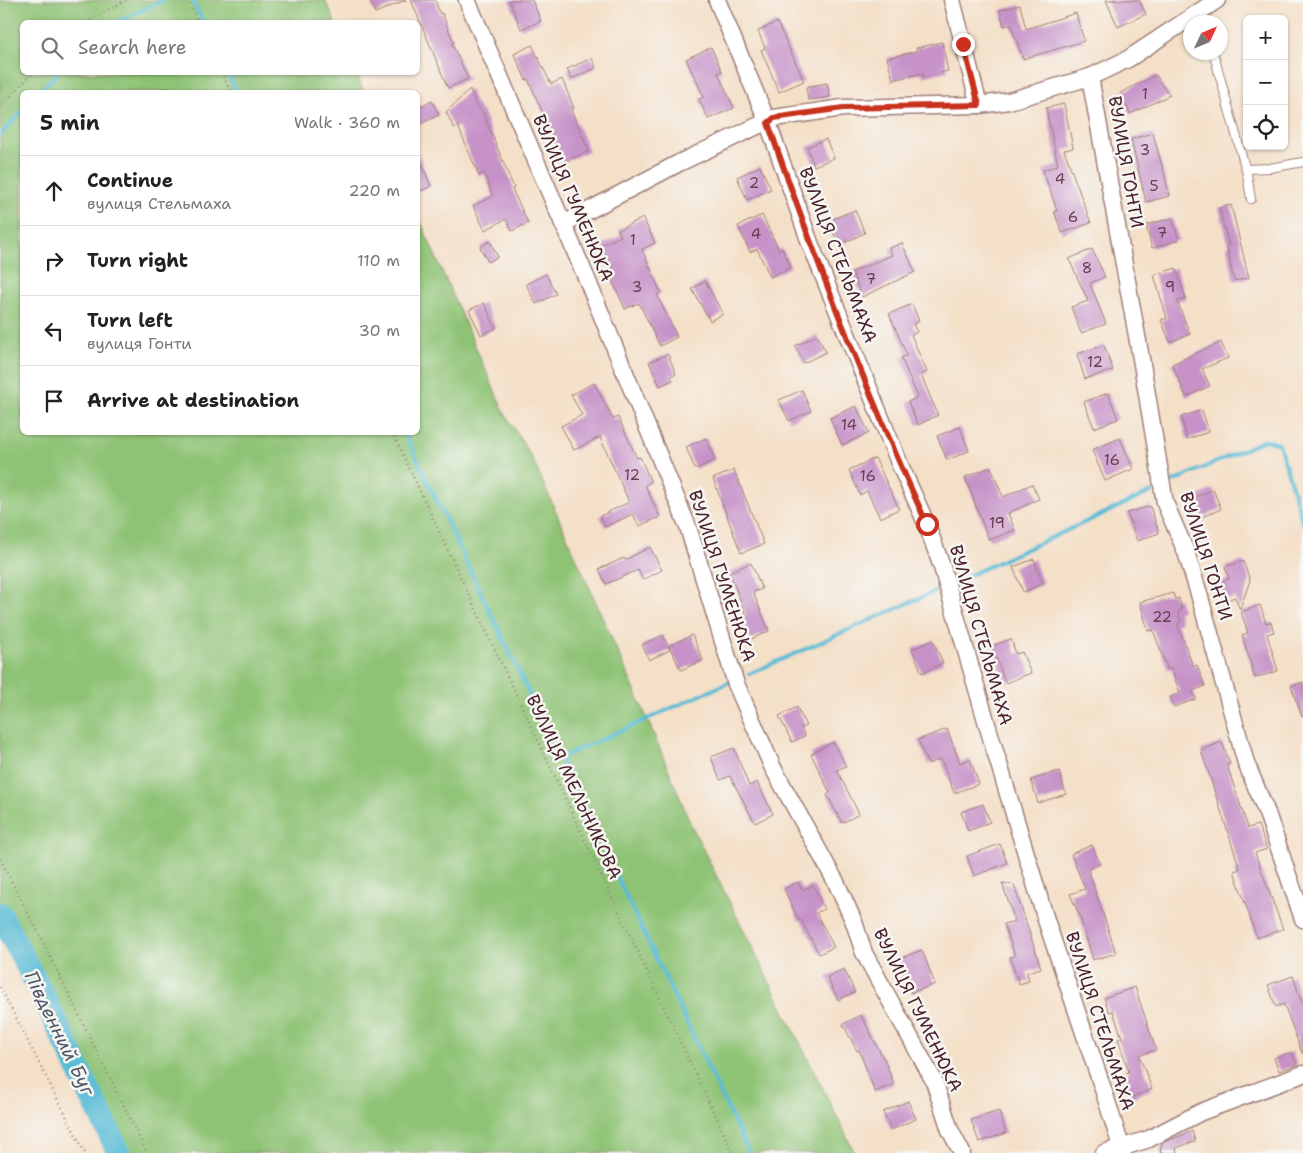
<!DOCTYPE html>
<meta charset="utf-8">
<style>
body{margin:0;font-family:"Shantell Sans",sans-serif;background:#f2f2f2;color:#222}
.controls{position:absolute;right:15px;top:15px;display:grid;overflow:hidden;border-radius:8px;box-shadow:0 1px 4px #0004}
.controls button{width:45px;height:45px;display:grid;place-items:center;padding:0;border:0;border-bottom:1px solid #e0e0e0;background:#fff;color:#222;font:25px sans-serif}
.compass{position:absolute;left:1183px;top:15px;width:45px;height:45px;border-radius:50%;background:#fff;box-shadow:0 1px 4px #0004;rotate:46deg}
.stop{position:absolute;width:15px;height:15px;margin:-11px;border:4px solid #c8321e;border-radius:50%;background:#fff}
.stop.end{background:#c8321e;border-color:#fff;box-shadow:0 1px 5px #0008}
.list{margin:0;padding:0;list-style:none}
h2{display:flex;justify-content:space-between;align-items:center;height:65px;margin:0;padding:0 20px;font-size:21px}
h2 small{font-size:16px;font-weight:400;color:#767676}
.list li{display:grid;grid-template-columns:32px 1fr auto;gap:15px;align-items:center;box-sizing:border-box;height:70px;padding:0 20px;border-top:1px solid #e0e0e0}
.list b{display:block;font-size:19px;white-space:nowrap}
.list p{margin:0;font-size:16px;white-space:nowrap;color:#767676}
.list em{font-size:16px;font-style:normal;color:#767676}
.icon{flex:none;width:28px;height:28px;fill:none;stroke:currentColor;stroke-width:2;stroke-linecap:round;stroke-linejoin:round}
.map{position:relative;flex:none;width:1303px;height:1153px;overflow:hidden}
.search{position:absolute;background:#fff;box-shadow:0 1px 4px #0004;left:20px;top:20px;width:400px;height:55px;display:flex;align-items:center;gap:12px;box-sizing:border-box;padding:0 18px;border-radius:8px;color:#767676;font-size:19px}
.panel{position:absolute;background:#fff;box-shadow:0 1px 4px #0004;left:20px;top:90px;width:400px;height:345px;border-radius:8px}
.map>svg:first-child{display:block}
.green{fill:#8ec375;stroke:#6c7150}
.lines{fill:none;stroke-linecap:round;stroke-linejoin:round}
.stream{stroke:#58bcd6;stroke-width:4}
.river{stroke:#58bcd6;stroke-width:24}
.building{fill:#c692c8}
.lane-casing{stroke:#9f7f79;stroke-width:10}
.street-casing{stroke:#9f7f79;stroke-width:19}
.path{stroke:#9f7f79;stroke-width:2.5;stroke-dasharray:1 4;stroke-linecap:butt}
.lane{stroke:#fff;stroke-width:8}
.street{stroke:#fff;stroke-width:16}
.route{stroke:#c8321e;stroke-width:6}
.labels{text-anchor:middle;stroke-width:5;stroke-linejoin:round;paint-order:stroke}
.number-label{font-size:15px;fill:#693c52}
.street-label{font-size:18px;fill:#4a1f2b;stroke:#f6f6f2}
.water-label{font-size:19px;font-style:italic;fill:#4f5667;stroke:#f6f6f2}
</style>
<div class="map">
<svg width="1303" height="1153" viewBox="0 0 1303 1153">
<rect width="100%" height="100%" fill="#f6f6f2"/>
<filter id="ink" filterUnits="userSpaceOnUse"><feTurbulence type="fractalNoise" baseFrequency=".02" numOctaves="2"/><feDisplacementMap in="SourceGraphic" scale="10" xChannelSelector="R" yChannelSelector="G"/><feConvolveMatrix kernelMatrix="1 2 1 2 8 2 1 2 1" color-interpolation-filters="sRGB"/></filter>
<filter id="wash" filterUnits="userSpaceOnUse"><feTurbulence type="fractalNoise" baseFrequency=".0096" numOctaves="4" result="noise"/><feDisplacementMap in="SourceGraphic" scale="20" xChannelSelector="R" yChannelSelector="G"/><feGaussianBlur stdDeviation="1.12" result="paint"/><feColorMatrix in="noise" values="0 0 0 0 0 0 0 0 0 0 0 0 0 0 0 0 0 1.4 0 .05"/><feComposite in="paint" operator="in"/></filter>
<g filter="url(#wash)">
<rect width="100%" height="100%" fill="#f4dfc7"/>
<!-- green -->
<path class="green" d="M0 0H325L335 22H22V72L356 73 364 92H22V432H418V216L504 412 533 460 647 718 692 827 855 1153H119L43 996 0 914Z"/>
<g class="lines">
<!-- stream -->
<g class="stream">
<path d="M192 0 203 22"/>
<path d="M116 22 164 0"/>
<path d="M227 72 237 92"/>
<path d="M40 92 58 72"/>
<path d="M0 135 22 111"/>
<path d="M404 432 749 1153"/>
<path d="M1172 482 1265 440 1279 444 1303 523"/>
<path d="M959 580 1151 492"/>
<path d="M749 674 936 591"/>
<path d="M560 758 730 682"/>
</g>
<!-- river -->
<path class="river" d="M0 914 43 996 119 1153"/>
</g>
<g id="blocks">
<!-- building -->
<g class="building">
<path d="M370 0H406L375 13Z"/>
<path d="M411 0H435L440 14 442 13 454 43 452 44 468 79 448 88Z"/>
<path d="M509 0H532L541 21 521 29Z"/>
<path d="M1106 0H1139L1146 14 1118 27Z"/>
<path d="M1020 5 1026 29 1076 13 1084 41 1023 59 1011 25 1004 26 1000 10Z"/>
<path d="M777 22 804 81 779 92 761 50 765 48 758 31Z"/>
<path d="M942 42 948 71 923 77 922 73 893 80 887 58 917 51 916 48Z"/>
<path d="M532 45 551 84 562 79 574 108 571 110 589 151 562 163 551 137 553 136 528 79 526 80 514 54Z"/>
<path d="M711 47 722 71 718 73 734 108 708 119 699 99 704 97 686 59Z"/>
<path d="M592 58 596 68 571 79 567 69Z"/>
<path d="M1156 75 1163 87 1170 95 1130 114 1120 93Z"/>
<path d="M827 83 830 97 808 100 806 87Z"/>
<path d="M470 89 475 103 483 113 514 188 512 189 528 223 512 231 506 219 485 230 473 206 493 196 484 173 479 176 458 126 454 128 446 112Z"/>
<path d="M432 101 439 115 418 125V107Z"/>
<path d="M1064 104 1073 148 1064 150 1091 223 1062 233 1054 211H1057L1043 170 1058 165 1046 108Z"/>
<path d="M1153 133 1170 196 1146 202 1131 139Z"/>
<path d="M826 139 834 158 814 166 807 147Z"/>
<path d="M418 154 431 186 418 192Z"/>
<path d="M760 166 771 189 747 200 737 177Z"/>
<path d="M1231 205 1249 278 1234 281 1227 247 1229 246 1219 208Z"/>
<path d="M855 210 865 233 839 245 828 221Z"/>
<path d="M762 215 779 250 782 248 791 267 770 277 757 249 750 252 738 226Z"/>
<path d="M643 218 655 243 642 249 661 293 657 295 677 337 660 346 639 303 625 309 612 280 616 278 601 245 621 236 618 230Z"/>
<path d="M1172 218 1179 240 1152 248 1146 225Z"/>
<path d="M490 241 498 257 488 262 480 247Z"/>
<path d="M902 243 915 272 862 297 852 272 892 255 889 248Z"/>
<path d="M1092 249 1105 277 1090 283 1106 324 1081 333 1071 307 1088 301 1069 259Z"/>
<path d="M1176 268 1186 299 1177 301 1190 334 1170 342 1161 320 1167 318 1154 275Z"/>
<path d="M546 274 556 294 536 304 526 284Z"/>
<path d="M705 281 723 314 710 321 692 289Z"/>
<path d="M484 303 496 328 481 335 469 310Z"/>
<path d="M912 304 919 321 913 324 917 332 911 335 927 372 921 375 938 415 918 425 908 402 918 397 901 358 907 355 889 314Z"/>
<path d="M817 335 826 352 804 363 795 346Z"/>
<path d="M1221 342 1228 358 1202 369 1210 386 1186 397 1172 364Z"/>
<path d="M1104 345 1113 370 1085 379 1077 354Z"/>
<path d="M668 354 676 374 671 376 673 380 660 386 649 362Z"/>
<path d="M594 383 613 419 618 417 637 458 640 457 651 482 645 485 660 517 639 526 633 514 605 527 600 516 629 502 600 437 574 450 561 426 582 415 571 395Z"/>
<path d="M802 390 811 411 789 421 779 400Z"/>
<path d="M1108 393 1118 419 1094 428 1084 402Z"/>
<path d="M856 406 869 433 842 445 830 418Z"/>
<path d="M1202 410 1209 432 1187 439 1181 417Z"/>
<path d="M960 427 969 451 947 460 937 436Z"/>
<path d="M706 438 715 460 695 469 686 447Z"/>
<path d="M1120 438 1133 469 1105 481 1092 450Z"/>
<path d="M875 458 899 509 880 518 867 491 860 495 849 470Z"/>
<path d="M991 467 1003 497 1032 484 1039 499 1008 513 1015 530 989 540 965 477Z"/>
<path d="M734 470 764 544 741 553 713 479Z"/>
<path d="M1213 489 1221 509 1199 518 1191 499Z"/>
<path d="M1150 506 1159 533 1137 541 1127 513Z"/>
<path d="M650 547 662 570 643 580 638 570 606 584 599 569 624 558 625 560Z"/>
<path d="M1034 559 1043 584 1023 592 1013 567Z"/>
<path d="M1243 561 1250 580 1240 610 1235 597 1227 600 1221 581 1229 579 1225 567Z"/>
<path d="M751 563 762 589 753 592 769 631 749 640 739 617 746 614 729 572Z"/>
<path d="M1173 593 1175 599 1179 598 1182 610 1178 611 1181 622 1177 623 1193 666 1197 665 1205 686 1193 691 1196 699 1174 707 1170 697 1180 693 1171 668 1168 670 1153 630 1148 631 1140 602Z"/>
<path d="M1260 605 1266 623 1271 622 1274 632 1267 634 1278 671 1255 678 1242 635 1248 633 1241 612Z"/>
<path d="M663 635 670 650 649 660 642 645Z"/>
<path d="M692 635 703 660 681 670 669 646Z"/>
<path d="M1011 639 1016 654 1022 652 1031 673 1006 683 991 646Z"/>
<path d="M933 640 943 663 922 673 912 649Z"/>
<path d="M1303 682V716L1302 717 1291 686Z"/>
<path d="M797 707 806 726 801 728 805 736 792 742 779 716Z"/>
<path d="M947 729 960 763 970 759 979 784 954 793 941 759 928 764 918 740Z"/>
<path d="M833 742 846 766 837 770 859 814 842 823 827 795 830 793 811 754Z"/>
<path d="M1222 742 1230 764 1227 765 1248 828 1258 825 1267 849 1255 853 1283 929 1257 938 1234 871 1240 869 1201 750Z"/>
<path d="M734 748 749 786 757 782 773 814 755 823 730 776 720 780 711 757Z"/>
<path d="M1059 771 1066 794 1038 803 1031 780Z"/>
<path d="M983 804 990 822 968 831 961 812Z"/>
<path d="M1000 844 1007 863 974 876 967 856Z"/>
<path d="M1092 845 1100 864 1088 869 1116 953 1093 960 1080 917 1070 894 1085 889 1071 854Z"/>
<path d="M798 882 802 890 813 885 824 909 816 913 834 947 819 954 801 920 799 921 784 889Z"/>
<path d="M1002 883 1014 885 1041 968 1027 972 1029 981 1019 984 1010 957 1015 956 1004 924 1015 921Z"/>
<path d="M922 950 935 984 911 993 898 959Z"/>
<path d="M844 969 855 992 838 1000 827 977Z"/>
<path d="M1293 976 1303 1007V1053H1302L1284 1004 1276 1007 1268 985Z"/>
<path d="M1135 987 1156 1050 1139 1055 1152 1089 1130 1098 1121 1075 1129 1072 1118 1039 1122 1038 1113 1011 1109 1012 1104 998Z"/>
<path d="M861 1015 883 1058H884L894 1084 875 1092 859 1050 857 1051 843 1024Z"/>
<path d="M1292 1052 1297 1065 1279 1071 1274 1058Z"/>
<path d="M908 1101 916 1119 891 1130 883 1112Z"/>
<path d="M999 1111 1006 1133 979 1142 971 1120Z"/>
<path d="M1192 1131 1195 1141 1176 1148 1177 1153H1160L1162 1143Z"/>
</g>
</g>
</g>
<g filter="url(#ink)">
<use href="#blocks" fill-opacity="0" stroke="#9f7f79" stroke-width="1"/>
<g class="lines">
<!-- lane casing -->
<g class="lane-casing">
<g id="lane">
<path d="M1213 52 1247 174 1251 199"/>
<path d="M1246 169 1270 168 1303 162"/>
</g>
</g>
<!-- street casing -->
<g class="street-casing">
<g id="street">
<path d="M467 0 586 277 688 527 736 684 773 768 836 882 854 922 864 953 934 1081 950 1130 962 1153"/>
<path d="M717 0 768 123 810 243 900 465 927 525 942 567 989 731 1046 920 1103 1089 1123 1153"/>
<path d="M952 0 979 105"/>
<path d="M1090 77 1141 358 1165 503 1186 552 1199 594 1246 763 1267 813 1303 919"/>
<path d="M563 224 679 163 774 118 843 108 979 105 1009 101 1090 77 1128 59 1217 0"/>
<path d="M1104 1153 1149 1139 1201 1112 1303 1074"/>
</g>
</g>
<!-- path -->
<g class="path">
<path d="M187 0 198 22"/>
<path d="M86 22 126 0"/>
<path d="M221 72 231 92"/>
<path d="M0 107 33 72"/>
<path d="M392 432 733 1153"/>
<path d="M0 859 37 930 147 1153"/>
<path d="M0 987 85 1153"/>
</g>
<!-- lane -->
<use href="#lane" class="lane"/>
<!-- street -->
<use href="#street" class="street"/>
</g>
</g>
<g class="lines" filter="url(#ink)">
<!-- route -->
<path class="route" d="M927 524C867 393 815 259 768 123L774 118 843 108 979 105 963 44"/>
</g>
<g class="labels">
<!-- number labels -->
<g class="number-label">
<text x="1145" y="99">1</text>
<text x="1145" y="155">3</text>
<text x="1060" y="184">4</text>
<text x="754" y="188">2</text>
<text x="1154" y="191">5</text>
<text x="1073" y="222">6</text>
<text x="1162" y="238">7</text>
<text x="756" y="239">4</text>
<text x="633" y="245">1</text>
<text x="1087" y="273">8</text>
<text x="871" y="284">7</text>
<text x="637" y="292">3</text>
<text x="1170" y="292">9</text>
<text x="1095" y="367">12</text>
<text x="849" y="430">14</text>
<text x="1112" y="465">16</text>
<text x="632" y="480">12</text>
<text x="868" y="481">16</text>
<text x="997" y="528">19</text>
<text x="1162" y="622">22</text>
</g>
<!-- street labels -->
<g class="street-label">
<text transform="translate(1126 162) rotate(80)" y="6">ВУЛИЦЯ ГОНТИ</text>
<text transform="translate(573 198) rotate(67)" y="6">ВУЛИЦЯ ГУМЕНЮКА</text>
<text transform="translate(838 255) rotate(69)" y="6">ВУЛИЦЯ СТЕЛЬМАХА</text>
<text transform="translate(1206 556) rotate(72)" y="6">ВУЛИЦЯ ГОНТИ</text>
<text transform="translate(722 576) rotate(72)" y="6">ВУЛИЦЯ ГУМЕНЮКА</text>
<text transform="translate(981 635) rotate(74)" y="6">ВУЛИЦЯ СТЕЛЬМАХА</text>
<text transform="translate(574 787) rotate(65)" y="6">ВУЛИЦЯ МЕЛЬНИКОВА</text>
<text transform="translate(918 1010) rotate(64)" y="6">ВУЛИЦЯ ГУМЕНЮКА</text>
<text transform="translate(1100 1021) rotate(72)" y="6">ВУЛИЦЯ СТЕЛЬМАХА</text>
</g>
<!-- water labels -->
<g class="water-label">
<text transform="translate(60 1033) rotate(64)" y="7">Південний Буг</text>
</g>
</g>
</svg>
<div class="controls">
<button>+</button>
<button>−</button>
<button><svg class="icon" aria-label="locate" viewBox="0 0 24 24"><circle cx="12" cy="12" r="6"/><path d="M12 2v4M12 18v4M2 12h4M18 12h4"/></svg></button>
</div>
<svg class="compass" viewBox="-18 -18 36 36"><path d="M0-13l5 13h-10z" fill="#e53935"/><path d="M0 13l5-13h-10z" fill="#767676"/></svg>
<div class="stop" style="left:927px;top:524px"></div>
<div class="stop end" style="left:963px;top:44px"></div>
<div class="search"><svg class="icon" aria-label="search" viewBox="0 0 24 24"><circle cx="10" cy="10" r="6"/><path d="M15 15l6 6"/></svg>Search here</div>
<section class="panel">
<h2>5 min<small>Walk · 360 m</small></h2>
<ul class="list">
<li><svg class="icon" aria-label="ahead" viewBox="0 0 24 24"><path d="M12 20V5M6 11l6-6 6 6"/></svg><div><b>Continue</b><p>вулиця Стельмаха</p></div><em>220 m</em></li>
<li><svg class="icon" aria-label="right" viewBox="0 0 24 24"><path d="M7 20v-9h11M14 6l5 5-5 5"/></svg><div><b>Turn right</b></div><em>110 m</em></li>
<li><svg class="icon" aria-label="left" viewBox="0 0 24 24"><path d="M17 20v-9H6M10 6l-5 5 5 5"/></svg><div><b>Turn left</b><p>вулиця Гонти</p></div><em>30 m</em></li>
<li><svg class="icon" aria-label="arrive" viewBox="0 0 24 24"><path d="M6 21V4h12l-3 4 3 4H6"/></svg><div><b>Arrive at destination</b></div></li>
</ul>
</section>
</div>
